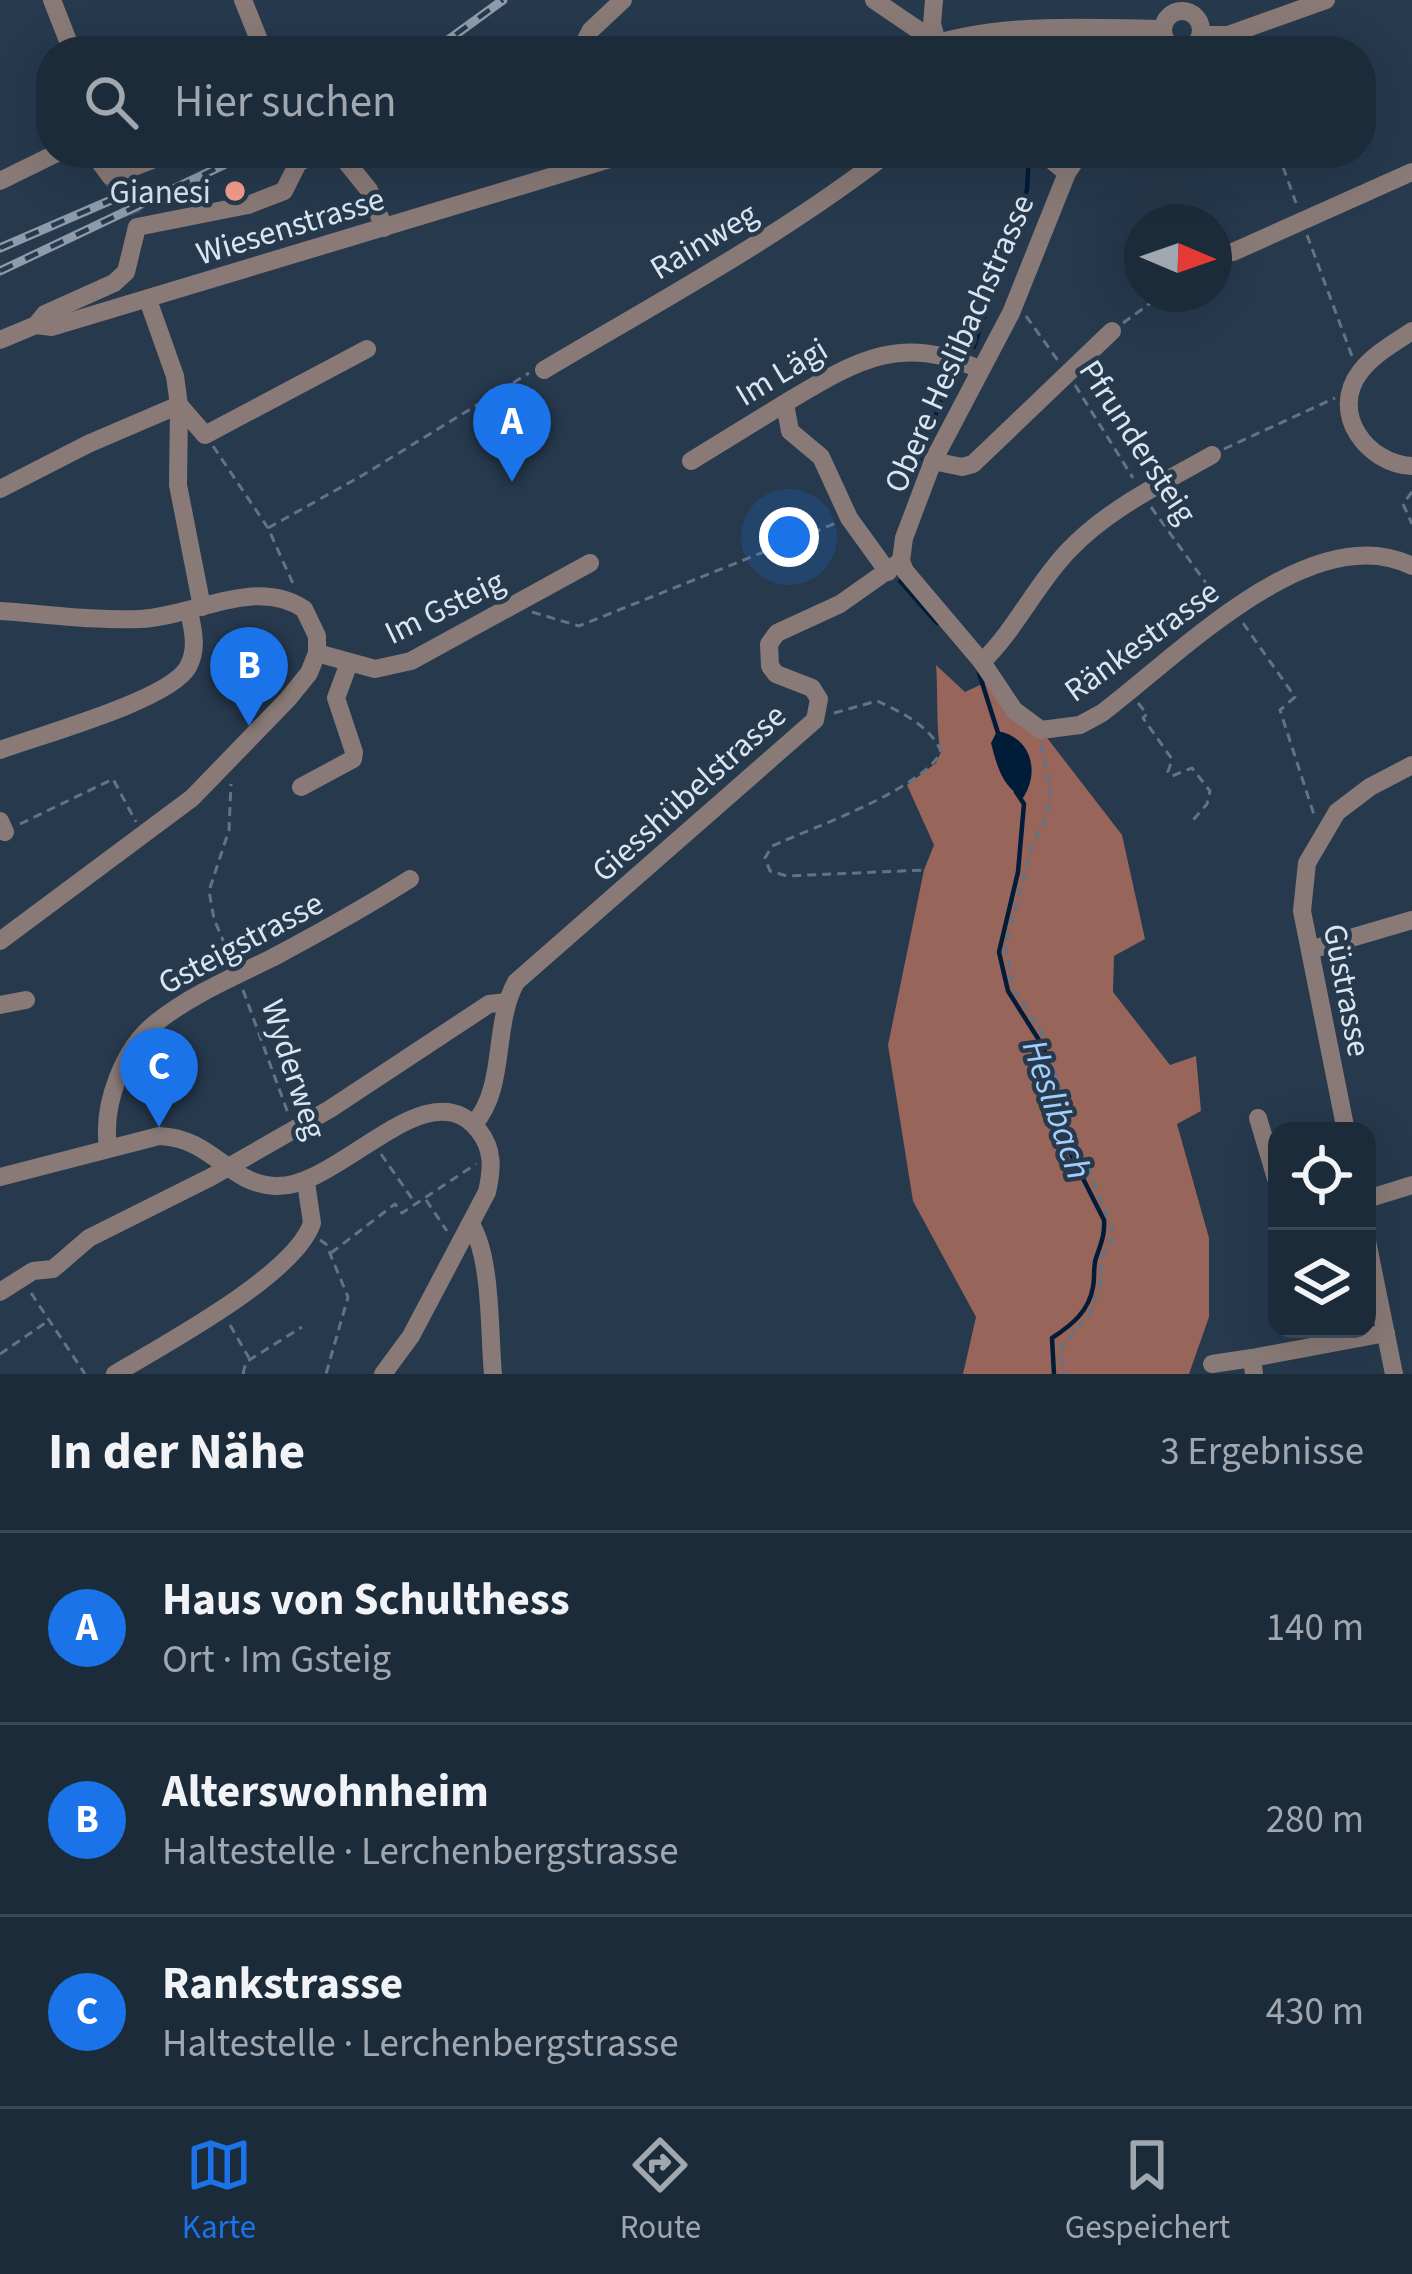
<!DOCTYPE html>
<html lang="de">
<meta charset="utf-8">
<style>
body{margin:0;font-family:"Source Sans 3",sans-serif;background:#253342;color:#f1f3f6}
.controls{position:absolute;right:36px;bottom:36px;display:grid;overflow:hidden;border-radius:24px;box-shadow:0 12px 48px #0002}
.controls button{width:108px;height:108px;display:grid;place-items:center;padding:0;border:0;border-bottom:3px solid #3a4754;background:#1c2b3a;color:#f1f3f6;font:60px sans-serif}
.compass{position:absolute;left:1124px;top:204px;width:108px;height:108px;border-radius:50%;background:#1c2b3a;box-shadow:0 12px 48px #0002;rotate:92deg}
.you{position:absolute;left:789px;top:537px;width:42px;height:42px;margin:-30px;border:9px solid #fff;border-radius:50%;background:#1a73e8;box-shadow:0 0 0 18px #1a73e833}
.badge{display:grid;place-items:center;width:78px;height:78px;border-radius:50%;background:#1a73e8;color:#fff;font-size:39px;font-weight:700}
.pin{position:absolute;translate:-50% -99px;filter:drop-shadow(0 3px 6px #0008)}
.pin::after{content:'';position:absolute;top:63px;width:42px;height:36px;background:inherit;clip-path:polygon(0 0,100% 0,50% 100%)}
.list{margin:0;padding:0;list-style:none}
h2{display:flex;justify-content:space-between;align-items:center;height:156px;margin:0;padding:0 48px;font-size:51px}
h2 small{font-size:39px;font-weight:400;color:#a0a7af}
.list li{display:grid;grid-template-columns:78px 1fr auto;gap:36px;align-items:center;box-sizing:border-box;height:192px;padding:0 48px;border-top:3px solid #3a4754}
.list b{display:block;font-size:45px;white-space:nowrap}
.list p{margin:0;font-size:39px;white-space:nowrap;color:#a0a7af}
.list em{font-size:39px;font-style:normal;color:#a0a7af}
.icon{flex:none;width:66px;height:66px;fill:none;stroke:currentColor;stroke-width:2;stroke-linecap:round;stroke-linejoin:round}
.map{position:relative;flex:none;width:1412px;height:1374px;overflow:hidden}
.search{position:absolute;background:#1c2b3a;box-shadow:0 12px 48px #0002;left:36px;right:36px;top:36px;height:132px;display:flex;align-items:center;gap:30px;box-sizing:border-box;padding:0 42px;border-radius:48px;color:#a0a7af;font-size:45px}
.sheet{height:732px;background:#1c2b3a}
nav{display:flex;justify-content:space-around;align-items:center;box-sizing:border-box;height:168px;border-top:3px solid #3a4754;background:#1c2b3a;font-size:33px;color:#a0a7af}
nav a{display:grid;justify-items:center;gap:6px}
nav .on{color:#1a73e8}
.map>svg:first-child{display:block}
.forest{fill:#98655b}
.water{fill:#001c39}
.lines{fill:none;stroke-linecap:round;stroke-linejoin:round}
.stream{stroke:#001c39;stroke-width:4.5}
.minor-tunnel{stroke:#415366;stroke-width:18;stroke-dasharray:18 9;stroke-linecap:butt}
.path{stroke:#637385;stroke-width:3;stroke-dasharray:9 6;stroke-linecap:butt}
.minor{stroke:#897a77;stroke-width:18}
.rail-casing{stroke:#8d9bab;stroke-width:9}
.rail{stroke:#26394d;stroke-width:4.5;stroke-dasharray:14;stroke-linecap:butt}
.poi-dot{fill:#f49d8c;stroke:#26394d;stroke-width:4.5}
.labels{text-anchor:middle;stroke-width:9;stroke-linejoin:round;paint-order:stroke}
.poi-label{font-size:33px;fill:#dae5f2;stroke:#26394d;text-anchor:end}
.street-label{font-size:33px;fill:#dae5f2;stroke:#26394d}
.water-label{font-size:36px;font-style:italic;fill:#a3cefb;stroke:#26394d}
</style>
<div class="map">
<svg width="1412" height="1374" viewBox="0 0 1412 1374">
<rect width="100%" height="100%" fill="#26394d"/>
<!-- forest -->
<path class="forest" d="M936 665 965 692 993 679 1041 730 1122 835 1145 939 1114 956 1113 992 1170 1065 1196 1056 1201 1111 1177 1124 1209 1238V1317L1189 1374H963L976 1317 913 1201 888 1045 924 870 934 845 907 785 936 763 941 752C936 735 938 688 936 665Z"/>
<!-- water -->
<path class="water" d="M997 731C1030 736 1041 771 1023 798 1002 786 997 766 991 743Z"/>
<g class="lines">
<!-- stream -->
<g class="stream">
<path d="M974 347 1027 190 1029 153"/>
<path d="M917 467 946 386 958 369"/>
<path d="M900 581 937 623"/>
<path d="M979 673 999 736"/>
<path d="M1016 792 1024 804 1018 872 999 952 1008 991 1044 1048 1062 1119 1063 1139 1104 1220C1105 1235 1101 1243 1096 1258 1093 1267 1095 1277 1093 1287 1089 1311 1072 1325 1052 1338L1054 1374"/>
</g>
<!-- minor-tunnel -->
<path class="minor-tunnel" d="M110 176 128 202 137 227"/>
<!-- path -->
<g class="path">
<path d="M1278 153 1296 203"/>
<path d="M139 197 149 193"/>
<path d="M1307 235 1352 356"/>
<path d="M1026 316 1059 362"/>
<path d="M1123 323 1163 294"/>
<path d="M1075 385 1133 478"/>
<path d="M213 446 268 528 295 588"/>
<path d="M1224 449 1335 398"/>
<path d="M1412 492 1403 504 1412 524"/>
<path d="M1151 507 1219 601"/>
<path d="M268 528 363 475 529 373"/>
<path d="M532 612 579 626 836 523"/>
<path d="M1243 623 1295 697 1280 710 1315 818"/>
<path d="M1138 703 1147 714 1143 718 1172 759 1168 772 1172 776 1192 768 1210 791 1207 804 1193 820"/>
<path d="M834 713 877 701C900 711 933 728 941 752 921 790 814 827 772 846L765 858 770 871 787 876 924 870"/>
<path d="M1041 744 1050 788 1048 814 1032 846 1005 947 1014 990 1041 1031 1050 1054 1080 1161 1089 1169 1114 1234 1101 1260V1284L1090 1313 1059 1350 1065 1374"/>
<path d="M20 824 113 779 136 822"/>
<path d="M231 959 214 919 209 891 229 830 231 784"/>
<path d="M243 990 289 1116"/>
<path d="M381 1154 413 1200"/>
<path d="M426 1200 447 1231"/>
<path d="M320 1240 326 1244 348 1297 326 1374"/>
<path d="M331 1253 395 1204 402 1213 476 1164"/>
<path d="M31 1293 85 1374"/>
<path d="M230 1325 249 1358"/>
<path d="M0 1354 48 1321"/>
<path d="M243 1374 246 1362 302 1327"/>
</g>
<!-- minor -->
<g class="minor">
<path d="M52 0 72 51"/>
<path d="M874 0 939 44"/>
<path d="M934 0 932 24 937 42"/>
<circle cx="1182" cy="30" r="19"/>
<path d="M1201 35H1228L1326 0"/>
<path d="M238 51 259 40 243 0"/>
<path d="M580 51 591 30 623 0"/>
<path d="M913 51C992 21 1081 28 1163 29"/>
<path d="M93 153 110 176 170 153"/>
<path d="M339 153 369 190 384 228"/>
<path d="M1043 153 1067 173"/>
<path d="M0 181 57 153"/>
<path d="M1233 252 1412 172"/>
<path d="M148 300 175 376 179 405 178 485 202 607"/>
<path d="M36 325 52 327 630 153"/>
<path d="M1412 331C1394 343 1374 354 1360 372 1329 413 1367 464 1412 466"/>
<path d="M0 340 36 325 45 314 114 283 126 272 137 227 248 205 284 191 298 163 317 153"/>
<path d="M544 370C660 301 781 236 888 153"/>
<path d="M785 404 790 431 821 457 849 518 888 572"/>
<path d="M691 461C723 441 755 422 787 402 856 361 899 333 979 369"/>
<path d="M933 461 962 467 973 464 1112 331"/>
<path d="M0 489 88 444 179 405 205 435 367 349"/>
<path d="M901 561 905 571 982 662 1014 710 1041 730 1080 725 1102 713C1178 656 1312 516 1412 566"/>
<path d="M901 561 904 538 933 461 1011 313 1067 173 1080 153"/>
<path d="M0 611C46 614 94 621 140 619 193 617 255 576 304 609L317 636V653L309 673 288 699 192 798 0 941"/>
<path d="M317 653 375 669 411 661 590 563"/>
<path d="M982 662C1017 628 1036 584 1069 550 1109 508 1163 483 1212 455"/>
<path d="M0 750C40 735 170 700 188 667 198 649 193 630 189 611"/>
<path d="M301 787 353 759 354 752 336 698 349 663"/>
<path d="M0 821 5 832"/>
<path d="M1310 950 1412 920"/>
<path d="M0 1005 26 1000"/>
<path d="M1258 1118 1277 1182"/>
<path d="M474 1124C507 1086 492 1026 516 982L815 720 819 699 812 688 776 674 770 666 769 644 777 633 840 604 901 561"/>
<path d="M1346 1131 1302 911 1307 863 1337 812 1370 787 1412 765"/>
<path d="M108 1147C102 1105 123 1048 157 1022 191 995 233 977 272 958 319 933 364 908 410 879"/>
<path d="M0 1177 159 1136C213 1138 228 1184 275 1186 338 1190 428 1065 479 1131 494 1150 492 1170 487 1192L411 1336 383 1374"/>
<path d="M1367 1199 1412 1185"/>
<path d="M472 1226C492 1261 489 1333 493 1374"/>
<path d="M1367 1241 1394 1374"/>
<path d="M0 1292 33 1271 53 1269 89 1238 211 1177 330 1109 489 1004 507 1002"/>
<path d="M1212 1364 1252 1358"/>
<path d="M115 1374C163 1345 295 1275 312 1223L306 1182"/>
<path d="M1254 1374 1252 1358 1386 1333"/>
</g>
<!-- rail casing -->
<g class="rail-casing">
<g id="rail">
<path d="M433 51 503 0"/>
<path d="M0 248 116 198"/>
<path d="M0 271 249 153"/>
</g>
</g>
<!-- rail -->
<use href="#rail" class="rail"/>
</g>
<!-- markers -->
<circle class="poi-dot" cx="235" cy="191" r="12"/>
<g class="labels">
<!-- poi labels -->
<g class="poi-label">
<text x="211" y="203">Gianesi</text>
</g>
<!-- street labels -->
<g class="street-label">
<text transform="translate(290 225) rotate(-17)" y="12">Wiesenstrasse</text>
<text transform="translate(703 240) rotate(-31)" y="12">Rainweg</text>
<text transform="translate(958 343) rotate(-66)" y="12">Obere Heslibachstrasse</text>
<text transform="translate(781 371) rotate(-31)" y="12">Im Lägi</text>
<text transform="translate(1139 441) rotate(57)" y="12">Pfrundersteig</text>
<text transform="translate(444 606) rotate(-26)" y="12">Im Gsteig</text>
<text transform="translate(1141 640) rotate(-36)" y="12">Ränkestrasse</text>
<text transform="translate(688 792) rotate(-42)" y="12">Giesshübelstrasse</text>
<text transform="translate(240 942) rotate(-28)" y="12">Gsteigstrasse</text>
<text transform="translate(1348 990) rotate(79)" y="12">Güstrasse</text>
<text transform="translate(295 1069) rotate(72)" y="12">Wyderweg</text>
</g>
<!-- water labels -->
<g class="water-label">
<text transform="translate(1058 1109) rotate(71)" y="13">Heslibach</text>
</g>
</g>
</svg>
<div class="controls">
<button><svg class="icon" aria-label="locate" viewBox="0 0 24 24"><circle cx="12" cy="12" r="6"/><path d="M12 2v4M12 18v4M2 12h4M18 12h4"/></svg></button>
<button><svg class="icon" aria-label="layers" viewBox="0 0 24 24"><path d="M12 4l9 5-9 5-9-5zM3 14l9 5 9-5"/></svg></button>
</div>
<svg class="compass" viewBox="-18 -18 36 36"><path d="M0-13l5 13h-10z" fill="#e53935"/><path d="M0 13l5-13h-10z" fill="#a0a7af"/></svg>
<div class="you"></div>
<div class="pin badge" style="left:512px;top:482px">A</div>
<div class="pin badge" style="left:249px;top:726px">B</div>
<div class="pin badge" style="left:159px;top:1127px">C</div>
<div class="search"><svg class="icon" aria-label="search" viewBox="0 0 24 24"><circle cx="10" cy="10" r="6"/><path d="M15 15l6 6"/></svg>Hier suchen</div>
</div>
<section class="sheet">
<h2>In der Nähe<small>3 Ergebnisse</small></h2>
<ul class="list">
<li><span class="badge">A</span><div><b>Haus von Schulthess</b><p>Ort · Im Gsteig</p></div><em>140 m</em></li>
<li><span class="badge">B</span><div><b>Alterswohnheim</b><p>Haltestelle · Lerchenbergstrasse</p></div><em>280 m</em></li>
<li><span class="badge">C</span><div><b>Rankstrasse</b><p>Haltestelle · Lerchenbergstrasse</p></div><em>430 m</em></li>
</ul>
</section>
<nav>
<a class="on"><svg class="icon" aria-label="map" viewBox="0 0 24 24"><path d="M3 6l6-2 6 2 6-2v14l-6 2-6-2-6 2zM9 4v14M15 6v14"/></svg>Karte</a>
<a><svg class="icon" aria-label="directions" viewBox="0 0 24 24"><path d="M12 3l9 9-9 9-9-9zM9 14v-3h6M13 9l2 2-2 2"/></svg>Route</a>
<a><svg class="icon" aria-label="saved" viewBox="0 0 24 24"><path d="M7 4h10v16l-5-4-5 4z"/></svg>Gespeichert</a>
</nav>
